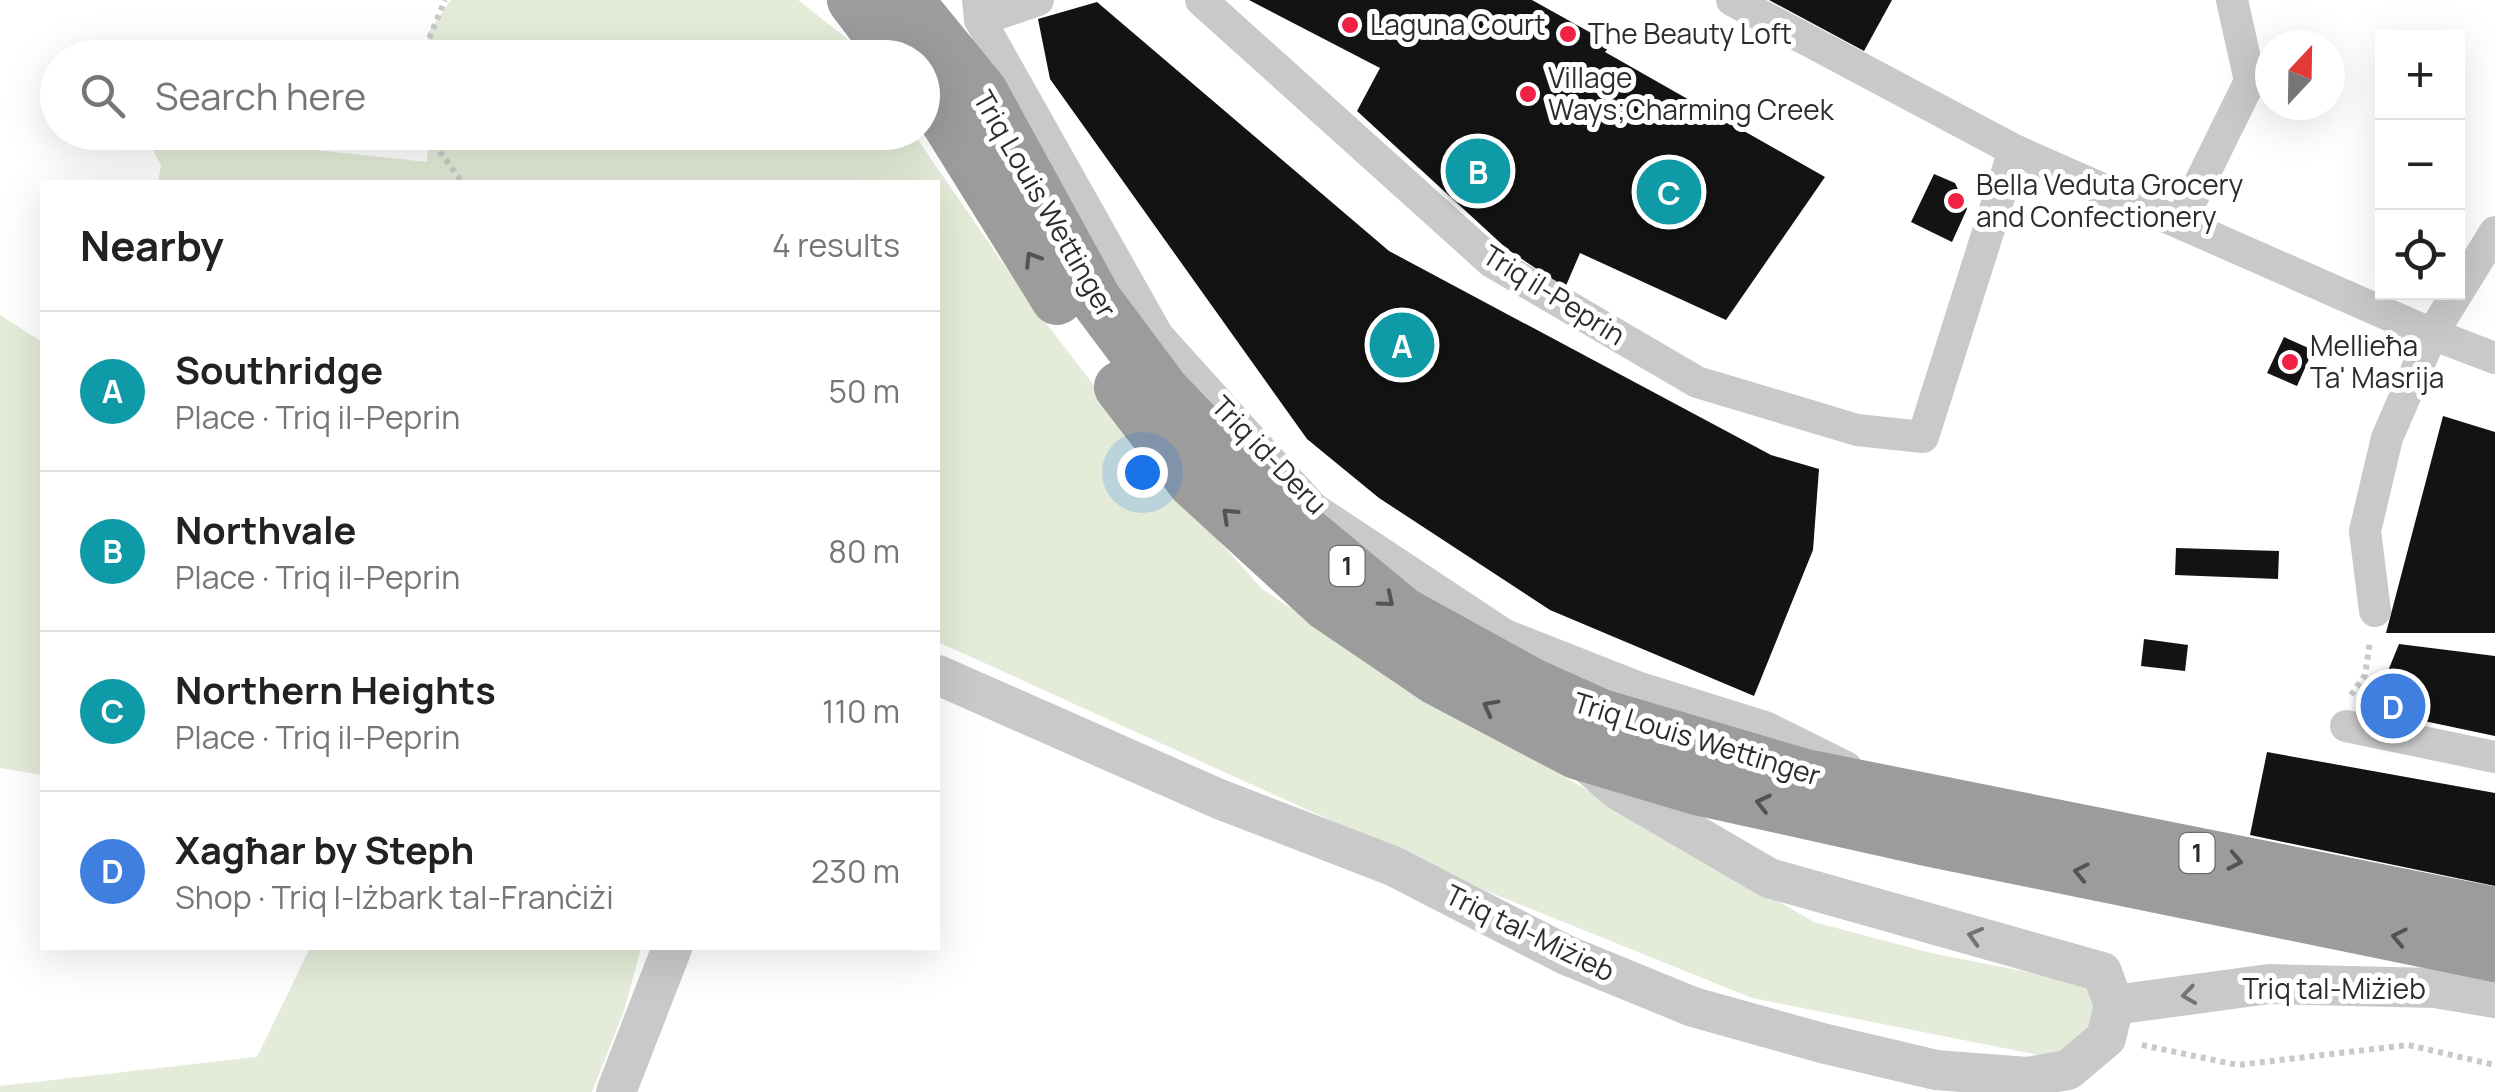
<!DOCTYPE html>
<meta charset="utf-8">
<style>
body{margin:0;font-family:Manrope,sans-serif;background:#f6f6f6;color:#222}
.controls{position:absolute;right:30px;top:30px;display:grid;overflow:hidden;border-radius:0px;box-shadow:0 10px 40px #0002}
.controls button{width:90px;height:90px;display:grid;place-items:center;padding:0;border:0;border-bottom:2px solid #e0e0e0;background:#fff;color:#222;font:50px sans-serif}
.compass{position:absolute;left:2255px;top:30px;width:90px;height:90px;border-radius:50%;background:#fff;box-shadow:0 10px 40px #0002;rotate:22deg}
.you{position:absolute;left:1142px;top:472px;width:35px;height:35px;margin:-25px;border:8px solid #fff;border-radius:50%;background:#1a73e8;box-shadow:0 0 0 15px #1a73e833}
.badge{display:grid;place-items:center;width:65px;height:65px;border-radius:50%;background:#111827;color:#fff;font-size:32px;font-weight:700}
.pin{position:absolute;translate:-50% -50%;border:5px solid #fff;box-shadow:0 2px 10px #0006}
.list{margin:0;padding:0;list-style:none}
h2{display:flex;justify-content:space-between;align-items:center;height:130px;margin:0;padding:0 40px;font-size:42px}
h2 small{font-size:32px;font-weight:400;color:#767676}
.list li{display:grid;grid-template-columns:65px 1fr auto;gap:30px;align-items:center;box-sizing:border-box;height:160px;padding:0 40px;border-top:2px solid #e0e0e0}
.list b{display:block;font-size:38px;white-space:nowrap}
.list p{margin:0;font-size:32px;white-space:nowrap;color:#767676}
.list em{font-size:32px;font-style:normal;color:#767676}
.icon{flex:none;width:55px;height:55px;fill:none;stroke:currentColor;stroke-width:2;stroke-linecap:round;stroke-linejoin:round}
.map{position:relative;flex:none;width:2495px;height:1092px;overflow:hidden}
.search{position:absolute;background:#fff;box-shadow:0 10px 40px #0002;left:40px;top:40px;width:900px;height:110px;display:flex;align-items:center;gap:25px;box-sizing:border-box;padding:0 35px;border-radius:55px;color:#767676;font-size:38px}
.panel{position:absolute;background:#fff;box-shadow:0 10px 40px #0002;left:40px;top:180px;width:900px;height:770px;border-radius:0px}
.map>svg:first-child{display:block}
.green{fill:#e4ebd8}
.building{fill:#131313}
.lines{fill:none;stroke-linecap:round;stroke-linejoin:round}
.path{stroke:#c9c9c9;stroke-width:6;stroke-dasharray:5 5;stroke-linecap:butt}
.minor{stroke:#c9c9c9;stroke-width:32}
.tertiary{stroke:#c9c9c9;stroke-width:40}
.trunk{stroke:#9c9c9c;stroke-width:52}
.oneway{stroke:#535353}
.oneway2{stroke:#737373}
.poi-dot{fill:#f02145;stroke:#fff;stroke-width:4}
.labels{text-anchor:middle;stroke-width:10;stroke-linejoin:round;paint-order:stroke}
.shield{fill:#fff;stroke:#6b6b6b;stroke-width:2.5}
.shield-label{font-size:25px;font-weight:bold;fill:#2c2c2c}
.poi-label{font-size:28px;fill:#2c2c2c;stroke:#fff;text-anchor:start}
.street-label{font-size:28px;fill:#2c2c2c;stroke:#fff}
</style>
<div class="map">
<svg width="2495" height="1092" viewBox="0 0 2495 1092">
<rect width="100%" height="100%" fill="#fff"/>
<!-- green -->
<g class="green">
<path d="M451 0H798L850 41 861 57H428V33Z"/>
<path d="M144 133H194L233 141 427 162 428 133H913L1030 302 1177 494 1262 589 1415 690 1814 922 1931 953 2093 985 2103 1028 2054 1058 1752 998 1484 890 938 642V182H158L161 165Z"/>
<path d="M0 315 42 342V775L0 768Z"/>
<path d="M310 948H641L624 1011 592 1092H0V1086L257 1057Z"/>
</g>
<!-- building -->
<g class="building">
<path d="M1249 0H1532L1611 44 1605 52 1825 177 1726 320 1580 253 1565 288 1507 249 1357 111 1380 68Z"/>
<path d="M1769 0H1892L1864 51Z"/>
<path d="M1097 2 1389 251 1771 455 1819 469 1813 550 1754 696 1550 610 1379 498 1307 439 1050 79 1038 19Z"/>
<path d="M1934 174 1955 183 1967 209 1952 242 1911 222Z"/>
<path d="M2284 337 2313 350 2297 386 2267 373Z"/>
<path d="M2443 416 2495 432V633H2386Z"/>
<path d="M2176 548 2279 551 2278 579 2175 575Z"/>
<path d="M2144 639 2188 645 2185 671 2141 666Z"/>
<path d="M2399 644 2495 656V736L2372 710Z"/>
<path d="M2267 752 2495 793V886L2250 835Z"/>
</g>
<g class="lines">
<!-- path -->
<g class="path">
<path d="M427 58 429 39 445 0"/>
<path d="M436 132 440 152 462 182"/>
<path d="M2351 695 2365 675 2370 642"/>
<path d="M2142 1045 2238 1065 2408 1045 2495 1065"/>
</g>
<!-- minor -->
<g class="minor">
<path d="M978 0 980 20 1158 336 1313 508 1505 635 1637 687 1765 727 1846 767"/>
<path d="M1201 0 1492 262 1697 382 1857 430 1923 437 2014 150"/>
<path d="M1732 0 2014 150 2432 334 2495 358"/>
<path d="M980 20 1038 0"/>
<path d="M2181 221 2250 81 2232 0"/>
<path d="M2375 611 2365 531 2387 438 2432 334 2495 232"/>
<path d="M2346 726 2495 757"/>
</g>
<!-- tertiary -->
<g class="tertiary">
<path d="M938 675 1219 799 1393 866 1566 955 1693 1007 1822 1043 1936 1070 2027 1077 2068 1070 2106 1038 2114 1005 2102 972 1769 878 1618 790 1587 763"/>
<path d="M2114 1005 2269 984 2435 988 2495 998"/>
<path d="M616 1092 672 948"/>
</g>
<!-- trunk -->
<g class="trunk">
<path d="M853 0 897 58"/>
<path d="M907 0 982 92 1096 300 1164 391 1275 507 1403 613 1532 684 1601 715 1805 775 2495 913"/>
<path d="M922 91 947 122 1057 299"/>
<path d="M1120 387 1193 482 1327 605 1436 679 1576 753 1697 789 1927 840 2495 956"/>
</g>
</g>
<!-- one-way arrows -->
<defs><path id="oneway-chevron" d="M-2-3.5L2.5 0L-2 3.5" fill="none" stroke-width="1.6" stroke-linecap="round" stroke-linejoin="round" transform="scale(2.5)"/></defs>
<g class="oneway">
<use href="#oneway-chevron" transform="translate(1032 259) rotate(-122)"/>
<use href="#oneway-chevron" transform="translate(1229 515) rotate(-137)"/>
<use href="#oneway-chevron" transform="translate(1387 600) rotate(40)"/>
<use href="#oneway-chevron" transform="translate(1490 707) rotate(-152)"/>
<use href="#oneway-chevron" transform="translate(1763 803) rotate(-167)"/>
<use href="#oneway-chevron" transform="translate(2235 861) rotate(11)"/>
<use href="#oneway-chevron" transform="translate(2081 872) rotate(-168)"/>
<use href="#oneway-chevron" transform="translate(2399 937) rotate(-168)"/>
</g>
<g class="oneway2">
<use href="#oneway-chevron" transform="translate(1975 936) rotate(-164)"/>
<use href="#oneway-chevron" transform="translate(2189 995) rotate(172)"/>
</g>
<!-- markers -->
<g class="poi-dot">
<circle cx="1350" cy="25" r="10"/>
<circle cx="1568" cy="34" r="10"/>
<circle cx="1528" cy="94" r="10"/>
<circle cx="1956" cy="201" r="10"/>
<circle cx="2290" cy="362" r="10"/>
</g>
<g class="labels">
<!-- shield labels -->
<g class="shield">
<rect x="1329.5" y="546" width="35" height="40" rx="8"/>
<rect x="2179.5" y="833" width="35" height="40" rx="8"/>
</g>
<g class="shield-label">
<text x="1347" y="575">1</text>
<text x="2197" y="862">1</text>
</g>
<!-- poi labels -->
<g class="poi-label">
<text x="1370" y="35">Laguna Court</text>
<text x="1588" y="44">The Beauty Loft</text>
<text x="1548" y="88">Village<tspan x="1548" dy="32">Ways;Charming Creek</tspan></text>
<text x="1976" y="195">Bella Veduta Grocery<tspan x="1976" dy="32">and Confectionery</tspan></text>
<text x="2310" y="356">Mellieħa<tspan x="2310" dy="32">Ta' Masrija</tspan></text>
</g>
<!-- street labels -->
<g class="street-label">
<text transform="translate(1045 204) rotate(60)" y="10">Triq Louis Wettinger</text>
<text transform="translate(1554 295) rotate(32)" y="10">Triq il-Peprin</text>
<text transform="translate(1269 455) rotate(46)" y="10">Triq id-Deru</text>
<text transform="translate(1697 739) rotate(17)" y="10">Triq Louis Wettinger</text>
<text transform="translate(1530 933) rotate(26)" y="10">Triq tal-Miżieb</text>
<text x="2334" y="999">Triq tal-Miżieb</text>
</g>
</g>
</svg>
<div class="controls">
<button>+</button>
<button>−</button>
<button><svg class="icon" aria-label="locate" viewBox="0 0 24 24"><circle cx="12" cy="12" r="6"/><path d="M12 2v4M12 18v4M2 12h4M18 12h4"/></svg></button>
</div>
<svg class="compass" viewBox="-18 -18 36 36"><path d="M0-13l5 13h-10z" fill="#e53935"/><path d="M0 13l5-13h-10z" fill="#767676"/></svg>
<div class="you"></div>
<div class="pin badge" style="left:1402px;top:345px;background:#0f9aa8">A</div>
<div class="pin badge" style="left:1478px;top:171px;background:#0f9aa8">B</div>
<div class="pin badge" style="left:1669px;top:192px;background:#0f9aa8">C</div>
<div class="pin badge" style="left:2393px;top:706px;background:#3f7fe0">D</div>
<div class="search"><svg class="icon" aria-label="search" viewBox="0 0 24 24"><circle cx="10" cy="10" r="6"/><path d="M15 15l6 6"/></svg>Search here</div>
<section class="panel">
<h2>Nearby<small>4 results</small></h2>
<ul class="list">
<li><span class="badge" style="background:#0f9aa8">A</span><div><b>Southridge</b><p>Place · Triq il-Peprin</p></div><em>50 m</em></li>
<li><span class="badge" style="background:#0f9aa8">B</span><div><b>Northvale</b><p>Place · Triq il-Peprin</p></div><em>80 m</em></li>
<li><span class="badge" style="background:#0f9aa8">C</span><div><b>Northern Heights</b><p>Place · Triq il-Peprin</p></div><em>110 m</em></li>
<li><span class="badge" style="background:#3f7fe0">D</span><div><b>Xagħar by Steph</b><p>Shop · Triq l-Iżbark tal-Franċiżi</p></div><em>230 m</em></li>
</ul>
</section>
</div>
